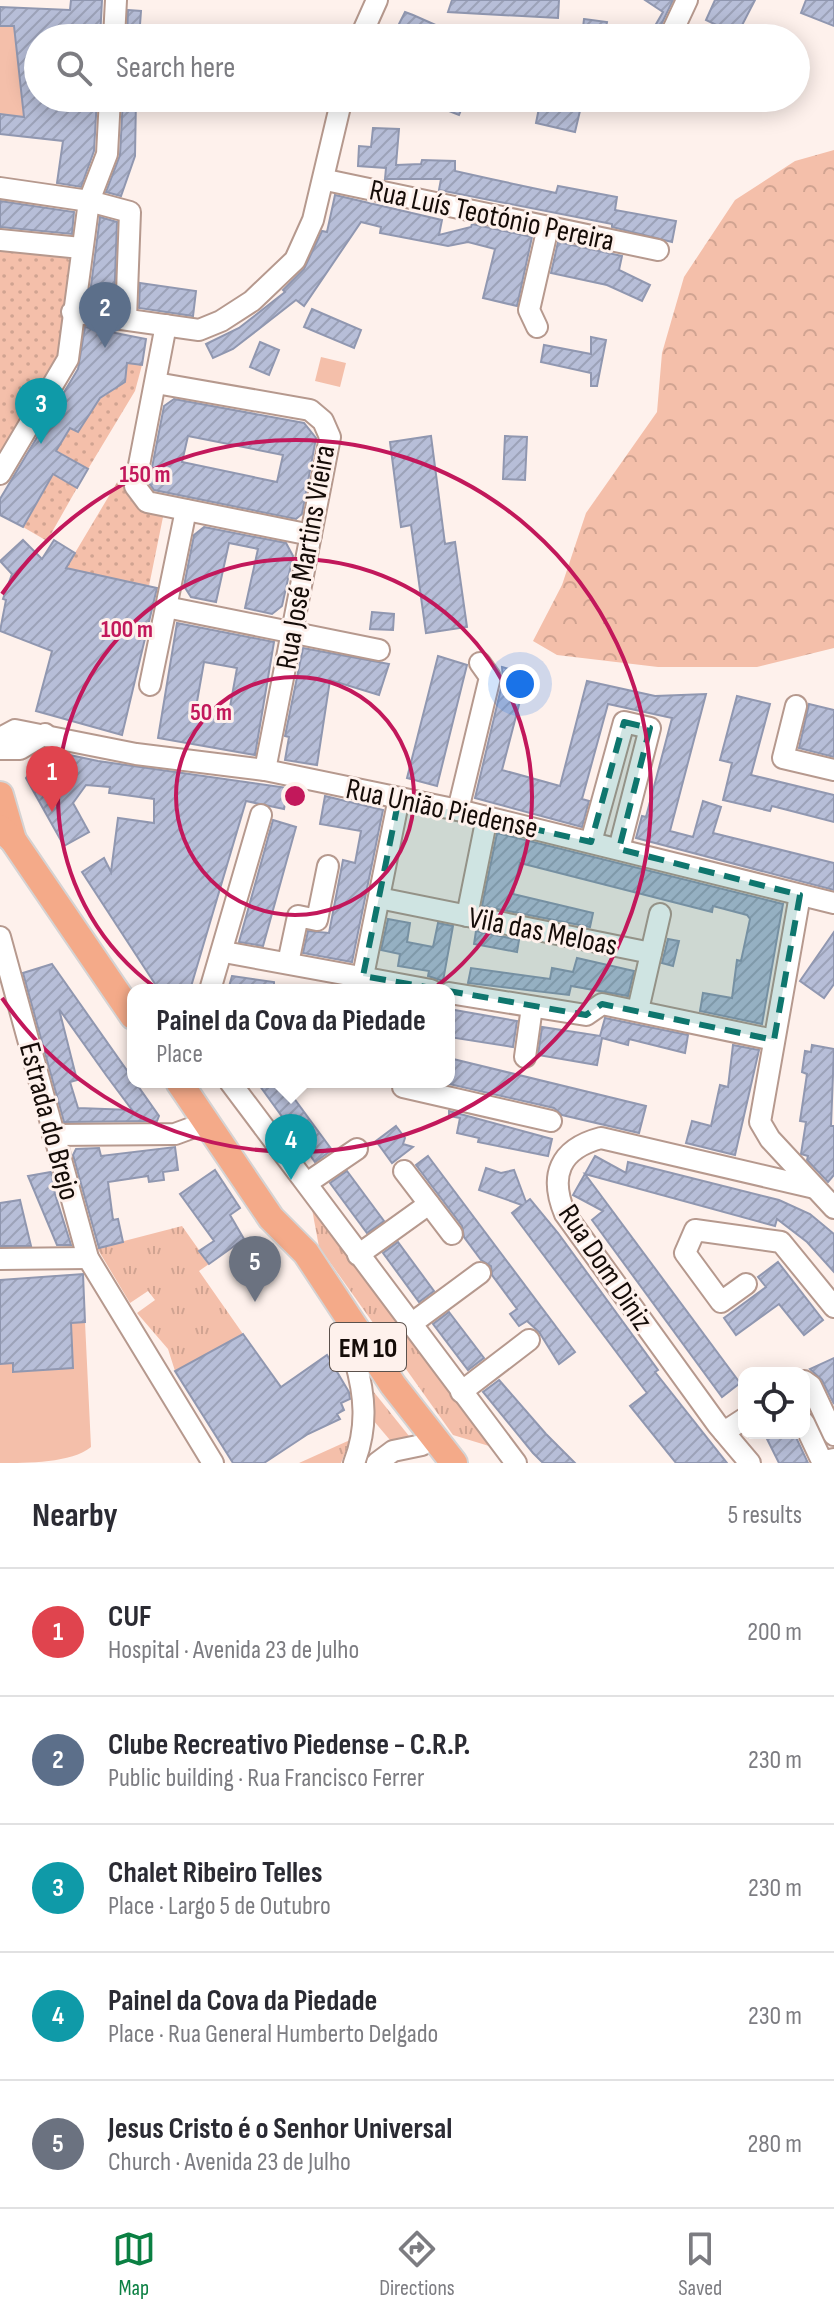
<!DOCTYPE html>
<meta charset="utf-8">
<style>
body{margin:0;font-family:"Sofia Sans Condensed",sans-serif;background:#f2f2f3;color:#2b2b33}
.controls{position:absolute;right:24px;bottom:24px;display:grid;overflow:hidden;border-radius:16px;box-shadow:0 4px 20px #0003}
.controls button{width:72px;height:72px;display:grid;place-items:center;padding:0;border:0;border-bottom:2px solid #e1e1e2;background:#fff;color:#2b2b33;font:40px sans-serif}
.you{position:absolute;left:520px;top:684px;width:28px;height:28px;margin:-20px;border:6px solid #fff;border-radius:50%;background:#1a73e8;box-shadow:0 0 0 12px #1a73e833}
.badge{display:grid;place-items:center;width:52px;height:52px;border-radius:50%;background:#0b8043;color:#fff;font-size:26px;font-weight:700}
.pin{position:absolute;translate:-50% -66px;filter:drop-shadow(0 2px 4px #0008)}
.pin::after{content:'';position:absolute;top:42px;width:28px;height:24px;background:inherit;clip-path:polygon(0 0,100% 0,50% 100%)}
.popup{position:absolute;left:127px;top:984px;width:328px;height:104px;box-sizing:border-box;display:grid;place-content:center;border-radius:16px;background:#fff;filter:drop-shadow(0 2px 6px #0005);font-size:26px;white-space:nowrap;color:#7c7c81}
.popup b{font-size:30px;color:#2b2b33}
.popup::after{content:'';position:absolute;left:50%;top:100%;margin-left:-16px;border:16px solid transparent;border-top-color:#fff}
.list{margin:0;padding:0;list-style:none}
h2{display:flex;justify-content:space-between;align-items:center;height:104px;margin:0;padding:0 32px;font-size:34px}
h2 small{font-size:26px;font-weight:400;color:#7c7c81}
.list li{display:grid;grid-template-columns:52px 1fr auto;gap:24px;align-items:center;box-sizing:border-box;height:128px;padding:0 32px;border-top:2px solid #e1e1e2}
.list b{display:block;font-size:30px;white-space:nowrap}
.list p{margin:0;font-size:26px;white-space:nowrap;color:#7c7c81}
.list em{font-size:26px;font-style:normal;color:#7c7c81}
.icon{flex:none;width:44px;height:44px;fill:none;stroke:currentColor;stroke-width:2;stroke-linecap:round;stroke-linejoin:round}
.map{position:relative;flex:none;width:834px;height:1463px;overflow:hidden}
.search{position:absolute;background:#fff;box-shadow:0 4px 20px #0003;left:24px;right:24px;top:24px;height:88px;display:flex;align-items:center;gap:20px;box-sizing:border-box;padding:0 28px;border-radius:44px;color:#7c7c81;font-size:30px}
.sheet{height:744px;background:#fff}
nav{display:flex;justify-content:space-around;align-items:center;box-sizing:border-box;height:112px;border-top:2px solid #e1e1e2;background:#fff;font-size:22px;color:#7c7c81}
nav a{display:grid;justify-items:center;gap:4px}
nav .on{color:#0b8043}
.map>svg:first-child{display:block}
.grass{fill:url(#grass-tufts)}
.forest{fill:url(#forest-crowns)}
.park{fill:#f4bfaa}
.garden{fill:url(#garden-dots)}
.building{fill:url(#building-hatch);stroke:#9097b0;stroke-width:2;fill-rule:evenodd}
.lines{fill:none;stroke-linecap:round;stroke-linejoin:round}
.minor-casing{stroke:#b6998e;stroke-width:24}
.major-casing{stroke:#d5d3d3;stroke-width:30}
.minor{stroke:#fff;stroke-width:20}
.major{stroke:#f4aa89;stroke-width:26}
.marked{fill:#0f766e;fill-opacity:0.2;stroke:#0f766e;stroke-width:6;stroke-dasharray:16 10;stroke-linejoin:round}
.ring{fill:none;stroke:#c2185b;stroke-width:4}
.labels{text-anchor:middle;stroke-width:6;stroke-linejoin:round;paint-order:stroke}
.shield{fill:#fef1ec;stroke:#5b514c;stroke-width:2}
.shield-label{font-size:28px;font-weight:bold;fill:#150c08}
.street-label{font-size:30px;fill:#150c08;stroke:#fef1ec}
.centre{fill:#c2185b;stroke:#fef1ec;stroke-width:4}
.ring-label{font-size:24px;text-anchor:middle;font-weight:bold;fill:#c2185b;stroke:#fef1ec;stroke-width:6;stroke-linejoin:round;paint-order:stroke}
</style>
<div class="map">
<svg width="834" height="1463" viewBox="0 0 834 1463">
<defs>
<pattern id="grass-tufts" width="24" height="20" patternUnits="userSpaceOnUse" patternTransform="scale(2)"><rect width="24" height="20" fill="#f4bfaa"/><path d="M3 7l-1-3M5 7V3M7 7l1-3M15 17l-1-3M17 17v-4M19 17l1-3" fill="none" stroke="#d0a391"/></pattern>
<pattern id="forest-crowns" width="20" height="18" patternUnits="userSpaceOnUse" patternTransform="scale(2)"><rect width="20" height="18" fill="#f4bfaa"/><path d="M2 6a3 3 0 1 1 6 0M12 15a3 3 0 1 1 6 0" fill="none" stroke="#d0a391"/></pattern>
<pattern id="garden-dots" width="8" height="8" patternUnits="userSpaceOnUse" patternTransform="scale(2)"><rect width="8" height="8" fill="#f4bfaa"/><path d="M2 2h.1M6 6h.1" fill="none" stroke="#d0a391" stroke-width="1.8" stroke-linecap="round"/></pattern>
<pattern id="building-hatch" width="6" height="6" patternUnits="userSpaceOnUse" patternTransform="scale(2)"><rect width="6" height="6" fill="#b7bed8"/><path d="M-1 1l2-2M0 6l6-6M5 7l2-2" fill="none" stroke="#9ca2b8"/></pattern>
</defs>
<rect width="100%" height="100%" fill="#fef1ec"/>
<!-- grass -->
<g class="grass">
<path d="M312 1209 489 1446 453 1435 319 1247Z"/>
<path d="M182 1226 209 1264 199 1271 243 1334 175 1371 168 1349 137 1313 155 1300 148 1291 130 1303 97 1248Z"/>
<path d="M373 1391 409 1436 395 1446 373 1420Z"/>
<path d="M350 1440 341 1463H299Z"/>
</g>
<!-- forest -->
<path class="forest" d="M834 150V648L757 667H658L557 655 533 641 562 585 586 513 657 412 662 353 684 277 735 200 795 161Z"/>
<!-- park -->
<g class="park">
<path d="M0 26H14L24 117 0 114Z"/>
<path d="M321 357 346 363 340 387 315 381Z"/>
<path d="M85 1322 91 1447C72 1463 27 1463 0 1463V1364L13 1363 14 1372 73 1368 71 1323Z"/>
</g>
<!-- garden -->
<g class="garden">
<path d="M0 249 66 256 70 261 59 357 0 455Z"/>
<path d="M127 363 142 365 135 391 88 469 64 455 53 474 77 488 47 541 23 527 53 475 56 436 63 439 70 428 78 432 100 398 119 386Z"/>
<path d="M122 474 127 476C119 501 143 512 163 517L149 586 66 568Z"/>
</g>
<!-- building -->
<g class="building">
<path d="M71 0H102L100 38H38V98H97L94 151 81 187 57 183 63 141 0 134V114L24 117 14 26H0V7L70 10Z"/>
<path d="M452 0H559L558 18 448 12Z"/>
<path d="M645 0H673L661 25V38H648L663 12Z"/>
<path d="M715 0H755L737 35 706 20Z"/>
<path d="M806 0H834V26L801 13Z"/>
<path d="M128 10 141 11 139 38H127Z"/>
<path d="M405 12 413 15 465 38H392Z"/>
<path d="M584 19 607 22 604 38 582 36Z"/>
<path d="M123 98H136L135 156 121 196 106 192 120 155Z"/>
<path d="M416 98H466L459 115Z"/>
<path d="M541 98H583L575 132 536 123Z"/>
<path d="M373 128 399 129 396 165 421 164 422 160 455 161V171L491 179 556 193 558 186 617 197 615 210 676 221 672 242 612 227V224L439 190 441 179H385L386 168 358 166 359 146 371 147Z"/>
<path d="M335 195 442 220 439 235 471 227 472 224 532 237 517 306 483 298 495 249 468 242 448 246 380 233 381 227 361 222 304 306 296 300 233 349 213 358 206 344 239 328 285 292 283 290 304 269 322 231 327 232Z"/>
<path d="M0 201 74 212 72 234 0 227Z"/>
<path d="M100 217 117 222 114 305 89 301Z"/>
<path d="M558 242 622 256 619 270 650 285 642 301 607 285 551 273Z"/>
<path d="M140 283 196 291 193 316 139 308Z"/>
<path d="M312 309 361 330 354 348 304 327Z"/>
<path d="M85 327 146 339 142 365 127 363 125 382 100 398 78 432 70 428 56 451 88 469 77 488 53 474 23 527 0 515V499L78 369Z"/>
<path d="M591 337 606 340 597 386H591V373L541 362 544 345 591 354Z"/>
<path d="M260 342 279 350 269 375 250 367Z"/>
<path d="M174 399 304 423 316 438 302 514 296 519 154 490 149 483 164 406ZM188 436 283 455 277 482 182 462Z"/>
<path d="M431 436 445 544 455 542 467 627 426 633 411 525 401 527 390 442Z"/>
<path d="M505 436 527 437 525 480 503 479Z"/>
<path d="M204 527 286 543 293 556 282 606 272 614 245 608 258 549 229 543 216 602 191 597 184 586 194 535Z"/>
<path d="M23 540 42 559 54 540 75 553 66 568 157 588 122 735 36 711 52 651 0 631 6 600 3 599 12 574 0 561Z"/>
<path d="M372 612 394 614 393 630 370 629Z"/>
<path d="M177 623 274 642 255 755 158 738ZM204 662 237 668 228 718 195 713Z"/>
<path d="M303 648 389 664 379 695 330 680 317 765 285 760 289 737 285 736Z"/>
<path d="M438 656 467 665 437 786 407 778Z"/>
<path d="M502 667 527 674 502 770 560 786 587 681 655 696 706 694 670 831 693 837 703 801 721 807 713 833 834 863V890L636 838 642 816 646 817 672 718 608 704 582 799 589 801 582 827 475 798 503 680Z"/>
<path d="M737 696 770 704 751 775 834 795V822L772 806 770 811 723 800 732 763 720 760Z"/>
<path d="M809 704 834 710V757L799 748Z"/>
<path d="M51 751 98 761 288 788 284 809 246 801 190 990H159L82 872 104 858 111 872 118 818 154 823V799L109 793 110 787 86 785 73 803 89 832 64 846 26 778 44 753Z"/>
<path d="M325 796 383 810 352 962 303 953 308 931 329 933 343 860 355 863 361 831 320 824Z"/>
<path d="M273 820 296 827 263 946 239 942Z"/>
<path d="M497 833 783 904 762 1024 700 1011 703 993 732 998 737 960 741 961 750 919 747 915 713 906 712 912 520 863 513 894 593 913 590 927 482 906Z"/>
<path d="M388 919 410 923 407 942 433 947 438 923 453 926 443 981 428 976 429 971 398 966 400 954 381 950Z"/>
<path d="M476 931 519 940 517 952 474 944Z"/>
<path d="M834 932V984L824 998 800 981Z"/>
<path d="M668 939 679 941 673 966 662 963Z"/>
<path d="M577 958 634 971 628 996 571 986 569 995 468 983 471 968 550 979 552 968 573 972Z"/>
<path d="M52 964 159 1116 157 1121 64 1122 23 973ZM59 1009 106 1075 132 1110 78 1108 70 1082 77 1080Z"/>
<path d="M232 976 274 982V990H228Z"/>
<path d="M449 1009 517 1021 513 1047 449 1037Z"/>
<path d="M605 1018 688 1035 685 1053 629 1039 628 1045 602 1038 597 1065 538 1055 542 1027 600 1036Z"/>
<path d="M733 1045 759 1050 735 1155 686 1143 692 1121 711 1126 720 1085 728 1087Z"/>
<path d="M812 1045 834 1049 831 1126H834V1175L828 1182 807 1160 808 1156 801 1154 806 1122 800 1121 807 1074 802 1072 805 1051 811 1052Z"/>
<path d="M449 1058 646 1106 639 1133 562 1115 554 1108 449 1084Z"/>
<path d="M257 1082H282L332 1150 315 1162Z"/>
<path d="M449 1111 552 1139 548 1156 478 1142 479 1138 457 1133 460 1118 449 1116Z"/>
<path d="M396 1126 405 1138 403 1144 413 1147 392 1163 376 1141Z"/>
<path d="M175 1147 178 1170 163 1172 164 1180 149 1182 148 1176 108 1182 113 1220 118 1219 123 1242 99 1248 73 1155 76 1149 99 1148 101 1156Z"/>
<path d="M428 1156 575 1352 559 1364 539 1332 527 1321 519 1326 510 1314 517 1309 492 1275 491 1266 481 1260 464 1237 462 1226 416 1165Z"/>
<path d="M595 1156 626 1173 628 1162 779 1200 810 1214 834 1234V1272L807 1242 777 1219 775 1226 585 1174 740 1383 722 1397 592 1220 603 1211 573 1195Z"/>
<path d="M486 1168 501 1173 514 1170 526 1202 530 1199 558 1233 658 1370 655 1372 727 1463H676L630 1406 647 1393 512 1213 522 1205 479 1190Z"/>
<path d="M215 1170 240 1208 230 1215 244 1239 209 1264 199 1251 214 1241 180 1194Z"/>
<path d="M347 1171 384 1221 367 1233 330 1183Z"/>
<path d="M51 1172 55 1194 71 1245H57L28 1176Z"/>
<path d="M20 1200 31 1246H0V1203Z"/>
<path d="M398 1242 434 1291 419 1302 383 1253Z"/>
<path d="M778 1262 823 1320 804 1335 779 1304 736 1335 724 1318 766 1287 758 1277Z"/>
<path d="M83 1274 85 1322 71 1323 73 1368 13 1372V1363L0 1364V1280Z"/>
<path d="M449 1312 484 1358 468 1370 433 1324Z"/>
<path d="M243 1334 281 1387 327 1355 349 1392 350 1399 341 1403 344 1410 337 1414 340 1419 308 1434 264 1463H233L175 1371Z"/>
<path d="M834 1358V1404L822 1380 810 1369Z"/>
<path d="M499 1380 546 1434 575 1463H543L533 1453 483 1392Z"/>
<path d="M764 1433H794L808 1463H779Z"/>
</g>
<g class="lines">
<!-- minor casing -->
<g class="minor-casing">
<g id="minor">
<path d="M687 0 673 30 691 38"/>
<path d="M114 38 116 0"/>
<path d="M360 38 377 0"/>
<path d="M326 180 658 250"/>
<path d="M0 188 89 201 130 212 126 319"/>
<path d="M0 240 81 248"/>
<path d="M72 312 199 330 221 321 252 301 295 260 313 220 342 98"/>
<path d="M166 325 135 486 147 502 311 535"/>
<path d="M537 327 529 310 548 227"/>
<path d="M156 383 310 410 323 421 330 437 265 770"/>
<path d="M0 474 68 359 89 201 107 154 110 98"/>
<path d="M166 607 379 650"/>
<path d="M150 685 186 510"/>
<path d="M796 706 783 758 834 770"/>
<path d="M0 738 15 730 136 754 265 770 458 810 834 903"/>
<path d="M0 749H20L45 734"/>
<path d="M458 810 490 677 480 663"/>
<path d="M591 842 624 722 650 728 619 849"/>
<path d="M800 895 760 1122 770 1139 834 1208"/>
<path d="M379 898 651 953"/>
<path d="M467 916 487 817"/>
<path d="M0 937 88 1258 213 1463"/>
<path d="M224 952 431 990"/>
<path d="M288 963 298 916 317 920 328 866"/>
<path d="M363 976 399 798"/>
<path d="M210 990 261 815"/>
<path d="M449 993 586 1015 602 1004 774 1040"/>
<path d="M638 1010 660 914"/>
<path d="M525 1057 532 1007"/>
<path d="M230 1082 516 1463"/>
<path d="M404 1082 403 1087 551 1121"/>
<path d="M53 1135 175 1134 205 1123"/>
<path d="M404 1171 452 1234"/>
<path d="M307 1183 357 1149"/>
<path d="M358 1255 429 1204"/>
<path d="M0 1259 88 1258"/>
<path d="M746 1284 721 1302 685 1253 695 1230 781 1242 834 1307"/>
<path d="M411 1324 480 1273"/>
<path d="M804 1381 811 1386 834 1435"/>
<path d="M461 1392 529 1340"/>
<path d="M804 1423 820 1457 824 1461 834 1459"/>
<path d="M724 1432 744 1419"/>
<path d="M354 1463C368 1427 365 1395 355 1360"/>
<path d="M377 1463 393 1451 422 1445"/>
<path d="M750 1463 717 1424 565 1214C549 1176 559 1149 601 1138L815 1188"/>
</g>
</g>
<!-- major casing -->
<g class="major-casing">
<g id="major">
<path d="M0 795 13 840"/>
<path d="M0 828 13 840 133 1016"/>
<path d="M179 1082 271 1218 306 1253 393 1385 454 1463"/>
</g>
</g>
<!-- minor -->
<use href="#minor" class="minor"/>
<!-- major -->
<use href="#major" class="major"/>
</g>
<!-- marked area -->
<path class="marked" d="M624 722 650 728 619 849 800 895 774 1040 602 1004 586 1015 363 976 399 798 591 842Z"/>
<!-- distance rings -->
<g class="ring">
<circle cx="295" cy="796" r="119"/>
<circle cx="295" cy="796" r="237"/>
<path d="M2 594A356 356 0 1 1 2 998"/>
</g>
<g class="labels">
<!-- shield labels -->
<rect class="shield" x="330" y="1323" width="76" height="48" rx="6"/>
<g class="shield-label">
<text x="368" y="1357">EM 10</text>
</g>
<!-- street labels -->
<g class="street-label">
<text transform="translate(492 215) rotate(12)" y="10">Rua Luís Teotónio Pereira</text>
<text transform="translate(305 557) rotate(-80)" y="10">Rua José Martins Vieira</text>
<text transform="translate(442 808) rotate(12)" y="10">Rua União Piedense</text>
<text transform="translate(543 931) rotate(11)" y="10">Vila das Meloas</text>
<text transform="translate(50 1121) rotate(75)" y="10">Estrada do Brejo</text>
<text transform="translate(606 1267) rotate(56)" y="10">Rua Dom Diniz</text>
</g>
</g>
<circle cx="295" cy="796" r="12" class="centre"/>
<g class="ring-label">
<text x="145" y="482">150 m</text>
<text x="127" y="637">100 m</text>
<text x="211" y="720">50 m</text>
</g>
</svg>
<div class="controls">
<button><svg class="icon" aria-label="locate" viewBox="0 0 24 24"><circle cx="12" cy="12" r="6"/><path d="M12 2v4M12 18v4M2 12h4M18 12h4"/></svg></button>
</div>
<div class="you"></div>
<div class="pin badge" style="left:52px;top:812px;background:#e0444e">1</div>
<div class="pin badge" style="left:105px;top:348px;background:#5c6f8a">2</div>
<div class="pin badge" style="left:41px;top:444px;background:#0f9aa8">3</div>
<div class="pin badge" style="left:291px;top:1180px;background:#0f9aa8">4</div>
<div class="popup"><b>Painel da Cova da Piedade</b>Place</div>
<div class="pin badge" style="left:255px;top:1302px;background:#6b7280">5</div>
<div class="search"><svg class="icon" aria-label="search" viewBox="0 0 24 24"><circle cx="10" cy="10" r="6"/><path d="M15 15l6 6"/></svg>Search here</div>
</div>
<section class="sheet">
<h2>Nearby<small>5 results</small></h2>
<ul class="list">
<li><span class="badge" style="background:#e0444e">1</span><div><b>CUF</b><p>Hospital · Avenida 23 de Julho</p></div><em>200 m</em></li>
<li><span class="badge" style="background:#5c6f8a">2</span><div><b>Clube Recreativo Piedense - C.R.P.</b><p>Public building · Rua Francisco Ferrer</p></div><em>230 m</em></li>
<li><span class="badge" style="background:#0f9aa8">3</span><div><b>Chalet Ribeiro Telles</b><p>Place · Largo 5 de Outubro</p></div><em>230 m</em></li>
<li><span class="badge" style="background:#0f9aa8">4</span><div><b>Painel da Cova da Piedade</b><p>Place · Rua General Humberto Delgado</p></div><em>230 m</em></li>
<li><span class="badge" style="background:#6b7280">5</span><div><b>Jesus Cristo é o Senhor Universal</b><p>Church · Avenida 23 de Julho</p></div><em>280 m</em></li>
</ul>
</section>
<nav>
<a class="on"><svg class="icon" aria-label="map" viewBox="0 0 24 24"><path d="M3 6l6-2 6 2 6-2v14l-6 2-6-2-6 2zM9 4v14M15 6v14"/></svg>Map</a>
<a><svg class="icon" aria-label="directions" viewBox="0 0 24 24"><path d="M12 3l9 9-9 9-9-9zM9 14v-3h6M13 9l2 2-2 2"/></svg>Directions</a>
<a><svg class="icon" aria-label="saved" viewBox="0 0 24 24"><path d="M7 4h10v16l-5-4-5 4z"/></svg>Saved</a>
</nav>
